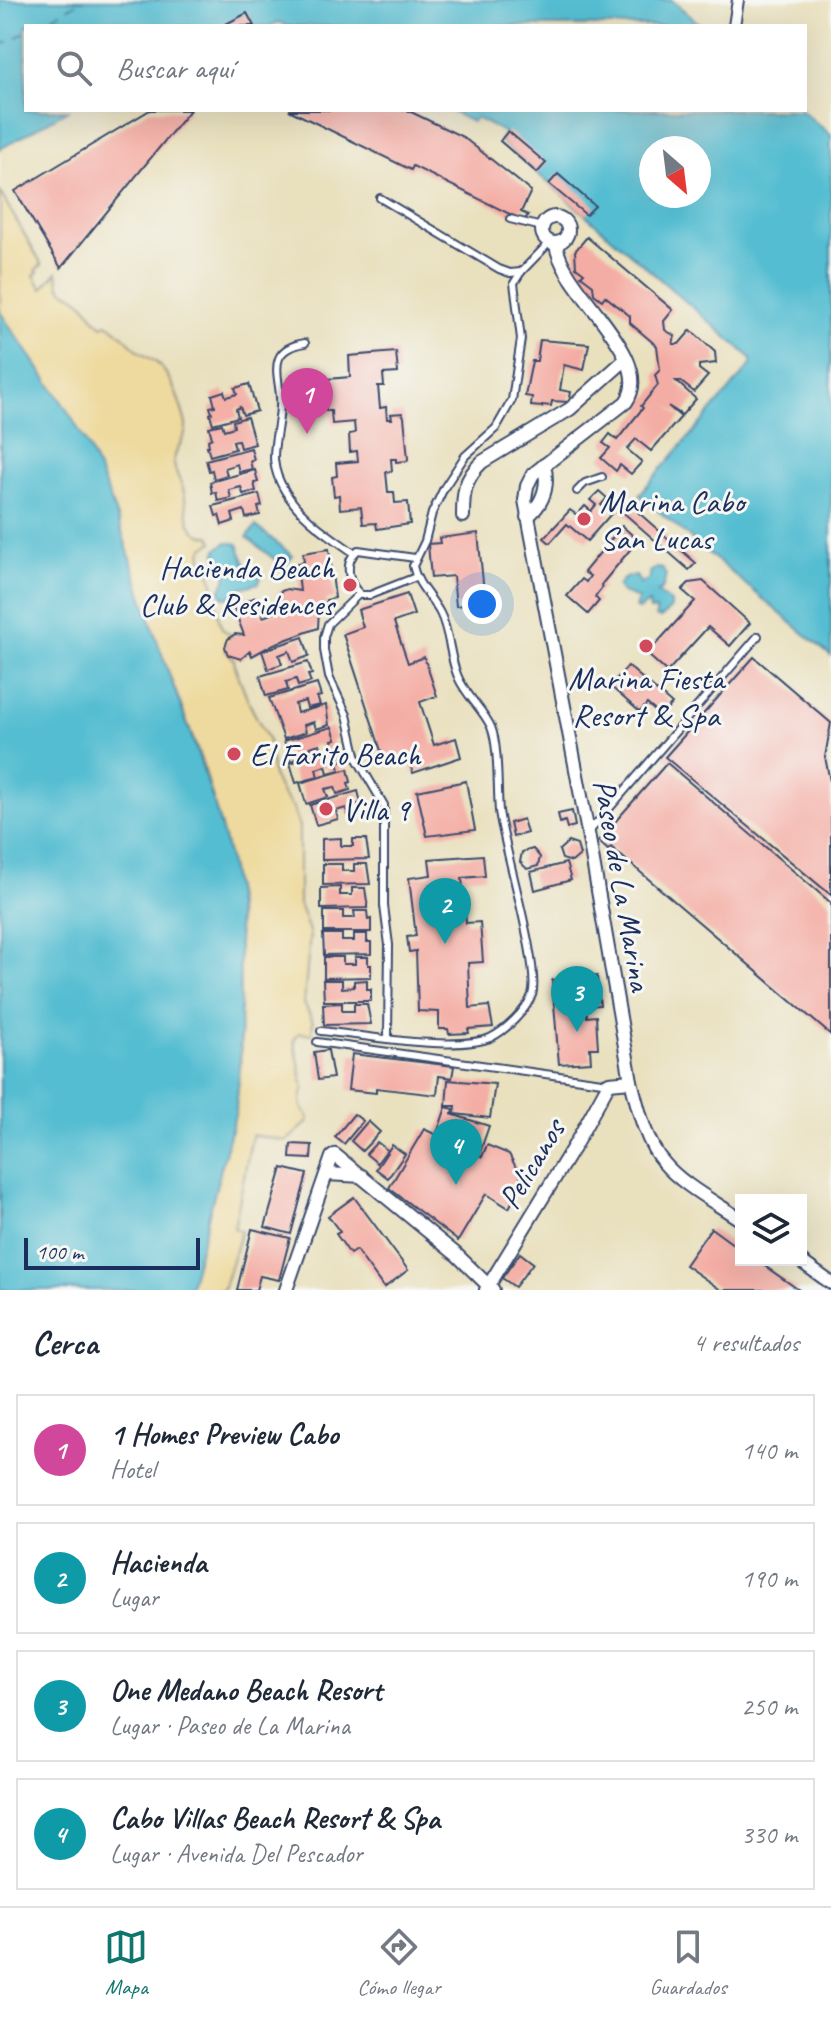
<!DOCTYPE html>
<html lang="es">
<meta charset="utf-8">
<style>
body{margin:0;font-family:Caveat,sans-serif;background:#f2f2f3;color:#1f2937}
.controls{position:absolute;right:24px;bottom:24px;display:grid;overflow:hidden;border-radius:0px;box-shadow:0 8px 32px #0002}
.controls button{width:72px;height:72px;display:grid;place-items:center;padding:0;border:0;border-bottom:2px solid #e0e1e3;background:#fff;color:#1f2937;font:40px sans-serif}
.compass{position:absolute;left:639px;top:136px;width:72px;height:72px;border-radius:50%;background:#fff;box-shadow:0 8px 32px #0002;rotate:152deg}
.scale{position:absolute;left:24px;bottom:20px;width:176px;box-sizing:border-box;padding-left:8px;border:4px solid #1b2f5e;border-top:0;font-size:22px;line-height:28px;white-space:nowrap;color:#1b2f5e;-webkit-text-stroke:6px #f6f6f2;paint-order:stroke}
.you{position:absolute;left:482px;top:604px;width:28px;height:28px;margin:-20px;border:6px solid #fff;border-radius:50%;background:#1a73e8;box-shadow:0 0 0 12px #1a73e833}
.badge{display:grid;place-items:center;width:52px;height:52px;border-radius:50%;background:#0f766e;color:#fff;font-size:26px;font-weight:700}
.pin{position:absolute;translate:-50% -66px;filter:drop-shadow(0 2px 4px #0008)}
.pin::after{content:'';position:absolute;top:42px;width:28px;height:24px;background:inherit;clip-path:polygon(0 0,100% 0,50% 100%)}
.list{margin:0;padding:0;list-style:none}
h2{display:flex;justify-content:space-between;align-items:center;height:104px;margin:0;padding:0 32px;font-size:34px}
h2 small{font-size:26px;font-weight:400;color:#747a83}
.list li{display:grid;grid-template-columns:52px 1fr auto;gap:24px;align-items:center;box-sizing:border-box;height:112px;margin:0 16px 16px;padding:0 16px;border:2px solid #e0e1e3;border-radius:0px}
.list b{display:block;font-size:30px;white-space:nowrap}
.list p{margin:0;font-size:26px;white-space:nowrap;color:#747a83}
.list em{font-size:26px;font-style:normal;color:#747a83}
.icon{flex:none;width:44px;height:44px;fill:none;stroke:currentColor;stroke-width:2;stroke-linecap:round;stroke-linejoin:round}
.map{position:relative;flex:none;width:831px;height:1290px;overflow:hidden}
.search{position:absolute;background:#fff;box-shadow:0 8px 32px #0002;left:24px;right:24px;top:24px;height:88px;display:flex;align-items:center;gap:20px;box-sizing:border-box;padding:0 28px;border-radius:0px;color:#747a83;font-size:30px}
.sheet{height:616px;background:#fff}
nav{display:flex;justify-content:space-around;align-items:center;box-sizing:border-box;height:112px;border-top:2px solid #e0e1e3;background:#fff;font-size:22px;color:#747a83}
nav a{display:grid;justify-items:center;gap:4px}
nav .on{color:#0f766e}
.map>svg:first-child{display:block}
.sand{fill:#eeda9e;stroke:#84847e;stroke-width:2}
.water{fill:#54bdd1;stroke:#387698;stroke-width:2;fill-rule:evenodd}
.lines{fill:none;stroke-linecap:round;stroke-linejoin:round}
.ferry{stroke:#2c5a80;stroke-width:2;stroke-dasharray:10 8;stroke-linecap:butt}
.building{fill:#f4ada4}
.service-casing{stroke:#3a4a6c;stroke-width:10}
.pedestrian-casing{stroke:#3a4a6c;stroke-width:14}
.minor-casing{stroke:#3a4a6c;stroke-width:16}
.service{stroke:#fff;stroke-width:6}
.pedestrian{stroke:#fff;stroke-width:10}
.minor{stroke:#fff;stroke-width:12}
.poi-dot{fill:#d1495b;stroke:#f6f6f2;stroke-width:3}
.labels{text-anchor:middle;stroke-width:6;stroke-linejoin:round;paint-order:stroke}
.poi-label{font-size:32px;fill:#1b2f5e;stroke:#f6f6f2;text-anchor:start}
.street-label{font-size:32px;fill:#1b2f5e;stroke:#f6f6f2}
</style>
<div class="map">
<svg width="831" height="1290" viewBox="0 0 831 1290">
<rect width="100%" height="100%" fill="#f6f6f2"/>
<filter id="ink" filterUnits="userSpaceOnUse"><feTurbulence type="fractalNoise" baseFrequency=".0125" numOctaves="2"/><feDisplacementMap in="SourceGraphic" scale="16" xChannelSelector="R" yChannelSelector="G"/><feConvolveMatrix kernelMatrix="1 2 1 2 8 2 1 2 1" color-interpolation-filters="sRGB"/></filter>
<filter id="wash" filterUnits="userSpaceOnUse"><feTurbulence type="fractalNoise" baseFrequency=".006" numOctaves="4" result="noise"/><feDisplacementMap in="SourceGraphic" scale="32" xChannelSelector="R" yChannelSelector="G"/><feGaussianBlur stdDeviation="1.8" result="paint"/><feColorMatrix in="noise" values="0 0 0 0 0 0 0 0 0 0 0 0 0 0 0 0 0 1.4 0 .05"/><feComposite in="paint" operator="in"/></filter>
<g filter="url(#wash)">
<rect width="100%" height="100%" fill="#e9e0be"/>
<!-- sand -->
<path class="sand" d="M0 192 42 265 36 269 38 272 34 275 42 289 57 272C60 298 65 287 80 300 89 307 92 318 102 326L107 323C120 331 127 341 139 351 145 356 153 359 159 365 172 378 180 402 185 420 190 436 176 445 174 460 173 470 180 479 183 489 188 505 184 538 210 536L213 542 202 549C199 562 209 566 212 578 214 587 218 622 222 628 225 632 228 633 232 635L226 644V652L234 659 235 667 250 705 268 739 273 776 283 796 293 808 299 827V904L310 934 304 1003 313 1022 312 1034 299 1033 294 1040 304 1089C299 1099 300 1108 308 1116V1122L287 1141 252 1135 234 1228 241 1231 223 1290H189L235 1115 241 1061 239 941 237 903 224 839 205 770 157 641 117 517 103 482 80 433 0 312Z"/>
<!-- water -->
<g class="water">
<path d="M0 0H672L702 26H286L279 22 270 26H254L247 14 222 26H26V110H68L0 149Z"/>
<path d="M448 110H801L831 135V656L639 495 751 365V358L500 141 505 133 476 118 472 122ZM651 148H699V196H651Z"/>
<path d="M0 312C30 357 65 401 89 449 119 511 135 578 158 643 181 708 206 771 224 838 238 890 239 941 240 994 241 1035 241 1074 235 1115L189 1290H0Z"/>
<path d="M256 526 293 556 284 567 247 537Z"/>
<path d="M227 542 238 544 245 564 261 577 259 583 240 588 230 598 224 597 220 592 227 575C219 566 214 561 217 549Z"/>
<path d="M656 568 662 569 666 575 663 588 657 593 671 602V608L661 618 656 617V610H650L649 603 638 610 635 607 639 599 622 593 618 587C622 578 627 576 636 576L641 584 650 578V572Z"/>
</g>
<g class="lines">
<!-- ferry -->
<g class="ferry">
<path d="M36 26 83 0"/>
<path d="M0 46 26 32"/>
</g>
</g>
<g id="blocks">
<!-- building -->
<g class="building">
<path d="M247 13 254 26H222Z"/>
<path d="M150 110H190L61 268 15 191Z"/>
<path d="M289 110H407L463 137 531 191 521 212 528 215 524 221 413 166 411 170Z"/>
<path d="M508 131 546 163 537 173 500 141Z"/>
<path d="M558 174 595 206 586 215 549 184Z"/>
<path d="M587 237 673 310 664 321 665 330 675 336 673 344H679L691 330 715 352 716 363 699 365V369L708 376 694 392 680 381H676L696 399 682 415 668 406 681 417 651 451 636 439 627 449 642 462 631 474 620 465 616 471 601 458 610 448 603 443 610 434 617 440 643 408 641 406 658 385 655 375 660 370 657 346 630 323V316L605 296 602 300 594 294 593 285 581 276 584 273 576 267 575 251Z"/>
<path d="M540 340 589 344 584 370 564 365 560 390 571 392 569 402 552 401 551 406 542 405V407L531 406 532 397 525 396 532 361H537Z"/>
<path d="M396 352 398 373 383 374 384 386H378L380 408 386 407 387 419H392L391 414 402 413 404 417 408 459 407 461 396 462V459H391L392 471 386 472 388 492H394L395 503 408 502 410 524 377 529 376 523 363 524 361 507 340 509 339 495 334 496 332 477 337 476 336 463 358 461 357 451 350 452 349 434 355 433 354 422 332 424 331 411H326L324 391H329L328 379 350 377 349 356Z"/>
<path d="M249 384 257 411 243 415 240 407 236 409 238 417 213 424 210 414 212 413 210 407 215 406 212 395 224 391 226 397 237 394 235 388Z"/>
<path d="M247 417 255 444 240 448 238 440 233 441 235 449 210 456 207 446H209L208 440 212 438 209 427 222 424 224 430 234 427 233 421Z"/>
<path d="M251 448 254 460 250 461 252 469 239 472 237 464 225 468 227 475 214 479 212 470 209 471 206 460Z"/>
<path d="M255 470 258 482 254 483 256 491 243 494 241 487 229 490 231 498 218 501 216 492 212 493 210 482Z"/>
<path d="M599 491 607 498 601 505 611 514 587 541 567 524 550 543 544 538 570 510 577 515 585 506 591 511 596 505 590 500Z"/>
<path d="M259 494 262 506 258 507 260 515 246 518 244 510 232 514 234 521 222 525 219 515 216 516 213 506Z"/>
<path d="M624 500 696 563 689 570 617 507Z"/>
<path d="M622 526 638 540 601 585 603 587 595 597 599 601 588 614 567 596 582 579 586 582 590 576 584 572Z"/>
<path d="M478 533 485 602 456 606 453 576 431 578 428 544 440 543 439 538Z"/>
<path d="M329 549 335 598 326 600 327 608 319 609 318 628 274 644 252 656 250 651 241 659 228 655 225 647 228 639 235 634 244 635 233 606 256 597 263 617 280 611 275 602 279 592 287 589 300 591 297 563 304 562 303 553Z"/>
<path d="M703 581 750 623 730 646 708 627 667 672 647 654 695 601 682 590 689 583Z"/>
<path d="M407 594 414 615 394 622 408 663 424 657 437 696 420 702 434 745 456 738 461 757 413 773 407 756 385 763 343 634 363 627 358 610Z"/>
<path d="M303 637 309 656 293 662 289 651 279 655 282 664 268 669 262 651Z"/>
<path d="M754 657 831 723 825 757 831 786V895L665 757Z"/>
<path d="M308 662 312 674 308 675 311 682 298 686 296 679 286 682 288 690 266 696 260 676Z"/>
<path d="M628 666 672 704 661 716 647 704 640 712 610 686Z"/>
<path d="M317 684 321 696 317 697 320 705 307 708 305 701 295 704 297 713 326 705 329 725 316 729 314 722 304 725 306 732 284 739 269 698Z"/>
<path d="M332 727 336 739 332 740 335 748 322 752 320 744 310 747 312 755 290 761 284 741Z"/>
<path d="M338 749 341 761 338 762 340 770 328 773 326 766 316 769 318 777 296 783 290 763Z"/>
<path d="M667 763 831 903V1035L611 847 608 850 598 841Z"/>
<path d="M348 769 351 782 348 783 350 790 337 794 335 787 325 789 328 797 306 804 300 783Z"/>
<path d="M466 781 475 830 427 836 417 791Z"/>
<path d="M358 791 361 803 358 804 360 812 348 815 346 808 336 811 338 819 316 825 310 805Z"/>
<path d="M572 811 575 826 567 828 565 821 560 823 558 814Z"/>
<path d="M523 819 527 833 513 837 510 823Z"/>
<path d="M341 838V846H353V839H366L369 859 322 860V839Z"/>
<path d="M568 842 577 845 580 855 572 862 562 859 559 850Z"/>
<path d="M533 849 540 857 538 866 527 869 520 862 522 852Z"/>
<path d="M483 855 485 876 462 878 466 923 480 922 483 962 468 963 470 1008 489 1006 493 1027 468 1029 469 1033 449 1034 448 1029H439V1012L418 1011 416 951 409 952 407 937 416 936 409 878 431 875 429 859Z"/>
<path d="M566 863 571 880 535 890 531 872Z"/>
<path d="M323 864H342V871H354V864H367L370 884 323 885Z"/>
<path d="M340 887V895H352V888H365L368 908 321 909V888Z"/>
<path d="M324 911H343V918H355L354 911H367L368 920 371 919V932H324Z"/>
<path d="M323 934H342V941H354V934H367V942H371V954L324 955Z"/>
<path d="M324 957H343V964H355V957H368V965H371V977L324 978Z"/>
<path d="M597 976 600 1005 586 1006 587 1017 596 1016 598 1048H590L591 1062 559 1064 552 980Z"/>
<path d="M323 980H342V988L354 987V981L367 980V989H371V1001H324Z"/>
<path d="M342 1003V1011H354V1004H367L371 1024 324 1025 323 1004Z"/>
<path d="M328 1050 333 1078 318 1080 314 1052Z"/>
<path d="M352 1054 454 1066 452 1078 439 1076 437 1095 376 1088V1093L348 1090Z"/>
<path d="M448 1080 495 1084 490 1118 455 1114 456 1106H446Z"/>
<path d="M446 1107 454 1109 453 1114H451L489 1126 480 1152 437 1134Z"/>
<path d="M354 1114 363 1121 344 1144 335 1137Z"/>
<path d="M368 1121 380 1132 362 1151 351 1141Z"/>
<path d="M424 1129 482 1157 487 1145 509 1154 523 1181 509 1208 486 1194 458 1241 389 1188Z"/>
<path d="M377 1142 387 1150 377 1163 366 1154Z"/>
<path d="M291 1144 312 1145 311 1159 290 1158Z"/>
<path d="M392 1145 405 1154 388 1178 376 1169Z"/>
<path d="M282 1168 307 1174 291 1234 265 1227Z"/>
<path d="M354 1197 408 1270 384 1288 356 1250 350 1254 336 1234 340 1232 328 1216Z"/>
<path d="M711 1228 741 1250V1260H756L799 1290H721L685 1265Z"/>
<path d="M252 1229 290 1238 279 1280 260 1276 256 1290H237Z"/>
<path d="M520 1253 533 1263 515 1287 502 1278Z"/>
</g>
</g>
</g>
<g filter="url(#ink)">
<use href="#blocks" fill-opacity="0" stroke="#3a4a6c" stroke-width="2"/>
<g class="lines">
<!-- service casing -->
<g class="service-casing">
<g id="service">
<path d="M380 198 499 269 510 273 521 272"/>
<path d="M510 219 542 227"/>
<path d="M305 343C261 350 283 381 280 407 278 441 265 459 285 491 301 518 329 535 354 553"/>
<path d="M577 491 585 483 602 477"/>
<path d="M415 558 358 550C343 562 348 584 361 595H370L416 577"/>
<path d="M359 594 328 624 324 637V650L329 677 347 715 357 759 384 805V906L389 945 388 1038"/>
<path d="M588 833 758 636"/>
<path d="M321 1031C362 1035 454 1052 490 1038 505 1031 526 1011 532 995 541 969 504 848 499 811 497 789 499 746 491 727 483 709 466 696 458 677 449 656 450 632 440 613 431 596 417 585 413 566L425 541 432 513 444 488 465 456 496 428 512 400 521 339 514 283 521 272 550 242"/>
<path d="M317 1042 609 1083"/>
</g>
</g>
<!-- pedestrian casing -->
<g class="pedestrian-casing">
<path id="pedestrian" d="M734 26 738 0"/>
</g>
<!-- minor casing -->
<g class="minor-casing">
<g id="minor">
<circle cx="555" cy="230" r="13"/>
<path d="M556 243C559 289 658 357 626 402L533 474 527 486 525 500 588 833 631 1081C638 1107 645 1142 664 1163 682 1185 717 1203 741 1220"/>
<path d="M463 516C463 493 464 479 482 462L570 409 626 359"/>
<path d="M527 517C544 503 549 485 544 465"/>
<path d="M327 1174 362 1176"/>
<path d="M799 1260 831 1283"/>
<path d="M286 1290 332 1157 335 1155 457 1255 493 1290"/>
<path d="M486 1290 576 1143 609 1083 631 1081"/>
</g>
</g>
<!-- service -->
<use href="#service" class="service"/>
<!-- pedestrian -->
<use href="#pedestrian" class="pedestrian"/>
<!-- minor -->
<use href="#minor" class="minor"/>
</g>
</g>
<!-- markers -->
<g class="poi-dot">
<circle cx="584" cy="519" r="8"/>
<circle cx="350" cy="585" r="8"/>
<circle cx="646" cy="646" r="8"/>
<circle cx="234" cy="754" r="8"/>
<circle cx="326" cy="809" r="8"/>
</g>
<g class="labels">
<!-- poi labels -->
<g class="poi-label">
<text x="600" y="512">Marina Cabo<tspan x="600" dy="37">San Lucas</tspan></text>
<text x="334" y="578" text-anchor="end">Hacienda Beach<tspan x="334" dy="37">Club &amp; Residences</tspan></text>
<text x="646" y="689" text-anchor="middle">Marina Fiesta<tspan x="646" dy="37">Resort &amp; Spa</tspan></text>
<text x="250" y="765">El Farito Beach</text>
<text x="342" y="820">Villa 9</text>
</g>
<!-- street labels -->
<g class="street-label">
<text transform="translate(623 885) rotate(80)" y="11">Paseo de La Marina</text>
<text transform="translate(531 1164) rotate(-59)" y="11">Pelicanos</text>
</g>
</g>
</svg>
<div class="controls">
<button><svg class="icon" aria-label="layers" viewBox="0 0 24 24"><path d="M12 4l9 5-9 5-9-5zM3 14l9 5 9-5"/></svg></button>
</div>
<svg class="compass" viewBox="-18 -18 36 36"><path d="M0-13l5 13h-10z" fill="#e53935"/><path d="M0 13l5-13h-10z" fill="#747a83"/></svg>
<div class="scale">100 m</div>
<div class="you"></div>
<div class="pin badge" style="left:307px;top:434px;background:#d1479c">1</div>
<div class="pin badge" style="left:445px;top:944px;background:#0f9aa8">2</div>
<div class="pin badge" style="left:577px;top:1032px;background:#0f9aa8">3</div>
<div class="pin badge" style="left:456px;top:1185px;background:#0f9aa8">4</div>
<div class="search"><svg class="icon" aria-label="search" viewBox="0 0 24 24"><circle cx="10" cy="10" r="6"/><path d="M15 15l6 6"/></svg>Buscar aquí</div>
</div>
<section class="sheet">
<h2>Cerca<small>4 resultados</small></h2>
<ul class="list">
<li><span class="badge" style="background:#d1479c">1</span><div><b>1 Homes Preview Cabo</b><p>Hotel</p></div><em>140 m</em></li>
<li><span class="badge" style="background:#0f9aa8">2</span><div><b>Hacienda</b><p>Lugar</p></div><em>190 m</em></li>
<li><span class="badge" style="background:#0f9aa8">3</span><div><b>One Medano Beach Resort</b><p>Lugar · Paseo de La Marina</p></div><em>250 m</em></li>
<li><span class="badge" style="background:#0f9aa8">4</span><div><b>Cabo Villas Beach Resort &amp; Spa</b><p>Lugar · Avenida Del Pescador</p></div><em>330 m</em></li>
</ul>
</section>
<nav>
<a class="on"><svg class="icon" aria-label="map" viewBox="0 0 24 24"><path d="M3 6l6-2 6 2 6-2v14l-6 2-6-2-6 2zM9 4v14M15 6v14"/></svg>Mapa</a>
<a><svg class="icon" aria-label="directions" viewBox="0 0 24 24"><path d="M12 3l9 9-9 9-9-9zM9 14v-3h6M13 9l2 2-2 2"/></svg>Cómo llegar</a>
<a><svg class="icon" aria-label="saved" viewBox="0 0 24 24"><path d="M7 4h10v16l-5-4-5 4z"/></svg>Guardados</a>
</nav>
